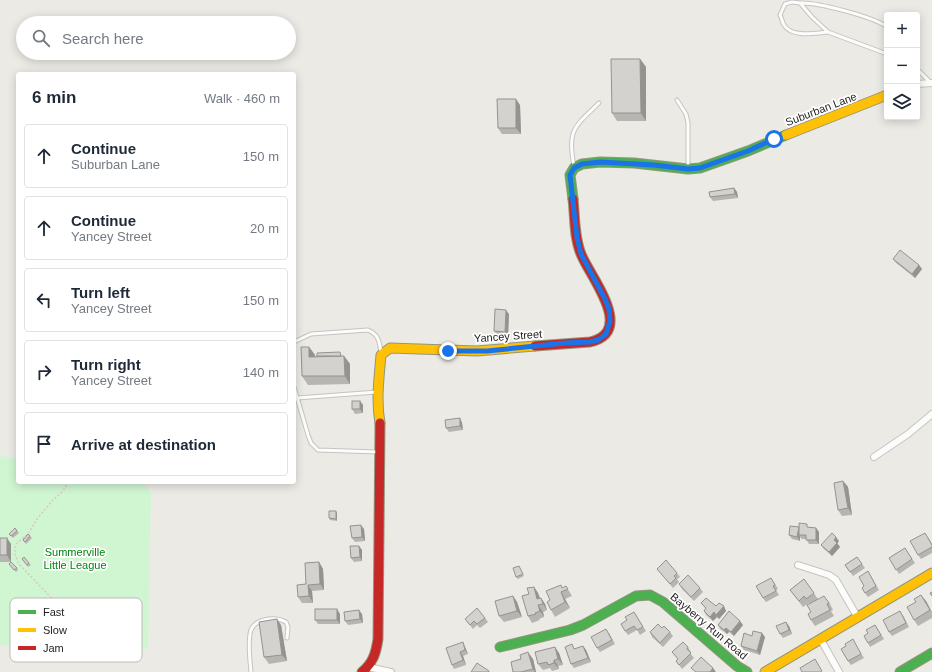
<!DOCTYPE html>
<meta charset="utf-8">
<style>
body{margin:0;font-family:Helvetica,sans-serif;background:#f6f6f7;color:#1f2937}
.controls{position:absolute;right:12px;top:12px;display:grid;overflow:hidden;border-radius:4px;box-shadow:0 2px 10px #0003}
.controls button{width:36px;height:36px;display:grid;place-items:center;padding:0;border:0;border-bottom:1px solid #e0e1e3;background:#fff;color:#1f2937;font:20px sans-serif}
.stop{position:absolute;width:12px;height:12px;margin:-9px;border:3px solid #1a73e8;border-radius:50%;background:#fff}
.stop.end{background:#1a73e8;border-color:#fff;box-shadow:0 1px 4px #0008}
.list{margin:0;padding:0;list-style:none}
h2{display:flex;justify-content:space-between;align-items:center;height:52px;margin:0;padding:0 16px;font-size:17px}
h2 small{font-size:13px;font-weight:400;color:#747a83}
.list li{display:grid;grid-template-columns:26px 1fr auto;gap:12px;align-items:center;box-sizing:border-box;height:64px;margin:0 8px 8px;padding:0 8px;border:1px solid #e0e1e3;border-radius:4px}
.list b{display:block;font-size:15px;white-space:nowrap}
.list p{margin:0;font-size:13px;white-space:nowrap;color:#747a83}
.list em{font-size:13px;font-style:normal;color:#747a83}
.icon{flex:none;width:22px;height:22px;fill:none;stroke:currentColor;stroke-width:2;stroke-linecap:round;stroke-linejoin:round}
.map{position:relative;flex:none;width:932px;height:672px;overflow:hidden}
.search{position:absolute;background:#fff;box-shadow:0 2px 10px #0003;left:16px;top:16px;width:280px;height:44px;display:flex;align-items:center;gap:10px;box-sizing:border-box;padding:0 14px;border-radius:22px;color:#747a83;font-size:15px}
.panel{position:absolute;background:#fff;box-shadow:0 2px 10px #0003;left:16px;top:72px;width:280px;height:412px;border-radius:4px}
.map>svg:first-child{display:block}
.park{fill:#d0f5d1}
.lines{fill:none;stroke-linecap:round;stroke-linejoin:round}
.lane-casing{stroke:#c4c4c1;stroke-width:5}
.street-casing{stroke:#c4c4c1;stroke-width:8}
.fast-casing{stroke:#94967c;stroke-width:11}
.slow-casing{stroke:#94967c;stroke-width:11}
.jam-casing{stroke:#94967c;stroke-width:11}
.path{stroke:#d7c8c4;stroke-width:1.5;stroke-dasharray:2 2;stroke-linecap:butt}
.lane{stroke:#fcfcfb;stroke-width:3}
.street{stroke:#fcfcfb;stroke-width:6}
.fast{stroke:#4caf50;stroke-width:9}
.slow{stroke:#ffc107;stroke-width:9}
.jam{stroke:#c62828;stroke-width:9}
.wall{fill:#b6b5b1}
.shaded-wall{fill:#949390}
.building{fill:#d4d2ce;stroke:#949390}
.route{stroke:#1a73e8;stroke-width:5}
.labels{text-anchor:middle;stroke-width:3.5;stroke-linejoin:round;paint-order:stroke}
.street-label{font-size:11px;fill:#1d1d1d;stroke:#fff}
.park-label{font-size:11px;fill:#02840f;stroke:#fff}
.key{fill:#fff;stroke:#bbb;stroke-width:1}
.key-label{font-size:11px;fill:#1d1d1d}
</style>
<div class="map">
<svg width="932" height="672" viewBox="0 0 932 672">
<rect width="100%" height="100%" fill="#eceae5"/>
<!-- park -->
<path class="park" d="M0 456 18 459V482H142L151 493 148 649 0 645Z"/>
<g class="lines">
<!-- lane casing -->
<g class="lane-casing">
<g id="lane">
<path d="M800 3 792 2 785 4 780 15C782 18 782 22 784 25 792 38 815 33 828 32"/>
<path d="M887 27C874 17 817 2 800 3L812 17 828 32 887 54"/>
<path d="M917 69 930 82"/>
<path d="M677 100 686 114 688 123V167"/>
<path d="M574 166C567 130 574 127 599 103"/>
<path d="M294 342 311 334 368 330C379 335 379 341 381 352"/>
<path d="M294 387 308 435 311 443 318 450 378 452"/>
<path d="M297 398 377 392"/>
<path d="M251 672C250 660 248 646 250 634 252 618 275 616 286 622L288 627 287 638"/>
</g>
</g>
<!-- street casing -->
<g class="street-casing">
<g id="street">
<path d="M917 84 932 83"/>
<path d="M874 457 908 434 932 414"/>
<path d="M798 565 829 575 836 580 858 618"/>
<path d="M821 640 839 672"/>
<path d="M368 667 391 672"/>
</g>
</g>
<!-- fast casing -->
<g class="fast-casing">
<g id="fast">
<path d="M573 199 570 175 574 168 582 164 600 162 634 163 688 169 700 168 748 151 786 135"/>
<path d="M500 647 570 630 583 625 636 596 650 595 663 602 737 666 747 672"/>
<path d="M900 672 932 653"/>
</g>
</g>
<!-- slow casing -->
<g class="slow-casing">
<g id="slow">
<path d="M786 135 887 95"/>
<path d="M380 423C376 401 379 378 381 355L390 348 477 351 535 346"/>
<path d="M765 672 932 573"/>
</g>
</g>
<!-- jam casing -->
<g class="jam-casing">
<g id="jam">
<path d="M535 346 590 342C636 331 590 277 581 254 574 237 575 217 573 199"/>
<path d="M362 672C373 663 376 653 378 639L380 423"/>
</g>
</g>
<!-- path -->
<path class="path" d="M69 482 63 491 53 500 37 519 28 534 17 543 15 548V555L19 564 62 609 97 660"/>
<!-- lane -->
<use href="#lane" class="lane"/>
<!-- street -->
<use href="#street" class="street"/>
<!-- fast -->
<use href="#fast" class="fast"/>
<!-- slow -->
<use href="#slow" class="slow"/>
<!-- jam -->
<use href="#jam" class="jam"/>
</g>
<!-- wall -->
<g class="wall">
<path d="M640 59 646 67V121H617L612 113Z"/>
<path d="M520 105 521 134H502L498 128Z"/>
<path d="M734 188 737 192 738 198 713 201 710 197Z"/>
<path d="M893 259 919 265 922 269 915 278 896 263Z"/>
<path d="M509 314 508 336 497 335 494 331Z"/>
<path d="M309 347 315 355V356H344L350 364V384L308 385 302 376Z"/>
<path d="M360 401 363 405V413L355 414 352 409Z"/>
<path d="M460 418 462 423 463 430 449 432 446 428Z"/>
<path d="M843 481 848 487 852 515 842 516 838 510Z"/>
<path d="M337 513V521L330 520 329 518Z"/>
<path d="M799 527V528H816L819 532V544H809L806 539H802L800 537V541L792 539 789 535Z"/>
<path d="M15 528 19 533 13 538 9 534Z"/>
<path d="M364 529 365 541 355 542 352 538Z"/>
<path d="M30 536 32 538 26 544 23 540Z"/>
<path d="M928 537 932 544V553L921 559 918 555Z"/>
<path d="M0 538 11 544V562H0Z"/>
<path d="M839 541 837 543 840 547 832 556 824 549 821 545Z"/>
<path d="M359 546 362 550V561L354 562 351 558Z"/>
<path d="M905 548 915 563 899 574 889 558Z"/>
<path d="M857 557 865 568 853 576 845 565Z"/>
<path d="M22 559 29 563 31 565 28 567Z"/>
<path d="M319 562 323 569 324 590 312 591 313 603H302L298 597Z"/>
<path d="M9 564 17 568 18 570 16 572Z"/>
<path d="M519 566 524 576 518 579 516 577Z"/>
<path d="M657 569 677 573 680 577 677 579 679 582 673 588Z"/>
<path d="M868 571 879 590 868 597 865 593 864 586Z"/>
<path d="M804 579 818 599 817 600 829 602 833 610 831 611 834 616 815 626 811 620V612L810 604 809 603 803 607 790 590Z"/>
<path d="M774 582 778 589 776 590 779 595 766 602 763 598Z"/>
<path d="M679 584 700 588 703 592 694 601 682 589Z"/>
<path d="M566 586 572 596 565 599 570 608 555 617 551 610 550 600 563 588Z"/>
<path d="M534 587 538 593 540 598H541L545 604 547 610 543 612 544 617 539 619 540 620 532 623 528 616 529 594Z"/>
<path d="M513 596 517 602 522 617 504 622 499 616Z"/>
<path d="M926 601 932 612V618L918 626 914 620 916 602Z"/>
<path d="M701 603 716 606 726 611 719 619 717 617 713 621 706 615 704 611 706 609Z"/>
<path d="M634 612 646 631 640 635 637 630 628 635 625 631Z"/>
<path d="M340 614V624H318L315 620Z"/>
<path d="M362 614 363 623 348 625 345 621Z"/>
<path d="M903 615 909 627 892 636 889 632Z"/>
<path d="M485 618 488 622 480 628 477 625 473 629 465 619Z"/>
<path d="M281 625 287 661 269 664 264 657Z"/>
<path d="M718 625H743L734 636 729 632 727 634 720 629Z"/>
<path d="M875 625 884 639 870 647 868 643V633Z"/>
<path d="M789 626 792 634 783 638 780 634Z"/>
<path d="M662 628 670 632 673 636 663 647 652 637 650 632Z"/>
<path d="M609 633 615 644 600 652 597 648Z"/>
<path d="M752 636 765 637 760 655 744 650 741 646Z"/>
<path d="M463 642 465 647 468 654 463 656 466 665 454 669 452 665Z"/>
<path d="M855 644 864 658 851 665 848 661 846 646Z"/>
<path d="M583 646 586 650 591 662 574 668 571 664 575 649Z"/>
<path d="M688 647 691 652 690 653 694 658 682 669 676 661 678 659 672 652Z"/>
<path d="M559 653 563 665 558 666 559 669 552 671 550 668 543 670 538 664Z"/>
<path d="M533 659 536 672H513Z"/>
</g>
<!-- shaded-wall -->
<g class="shaded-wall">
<path d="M640 59 646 67V121L641 113Z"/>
<path d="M516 99 520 105 521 134 516 128Z"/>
<path d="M734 188 737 192 738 198 735 194Z"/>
<path d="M919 265 922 269 915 278 912 274Z"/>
<path d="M506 310 509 314 508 336 505 332Z"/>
<path d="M309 347 315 355V365L309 357Z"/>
<path d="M344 356 350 364V384L345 376Z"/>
<path d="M360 401 363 405V413L360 409Z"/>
<path d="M460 418 462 423 463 430 460 426Z"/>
<path d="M843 481 848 487 852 515 848 508Z"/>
<path d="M336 511 337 513V521L336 519Z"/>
<path d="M361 525 364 529 365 541 362 537Z"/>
<path d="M799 527 801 531 799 535 800 537V541L797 537Z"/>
<path d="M816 528 819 532V544L816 540Z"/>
<path d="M836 537 839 541 837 544 834 540Z"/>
<path d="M7 538 11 544V562L7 555Z"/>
<path d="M837 543 840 547 832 556 829 552Z"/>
<path d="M359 546 362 550V561L360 557Z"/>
<path d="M319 562 323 569 324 590 320 584Z"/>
<path d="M308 585 312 591 313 603 309 596Z"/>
<path d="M534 587 538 593 542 605 537 599Z"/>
<path d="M561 592 565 599 570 608 565 602Z"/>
<path d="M921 595 926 601 932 613 930 610Z"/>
<path d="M513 596 517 602 522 617 517 611Z"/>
<path d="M541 598 545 604 547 610 543 604Z"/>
<path d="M538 605 543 612 544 617 540 611Z"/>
<path d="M724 606 726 611 719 619 716 615Z"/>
<path d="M337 609 340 614V624L337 620Z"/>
<path d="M359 610 362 614 363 623 360 619Z"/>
<path d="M714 612 717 617 713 621 710 617Z"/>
<path d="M277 619 281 625 287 661 282 655Z"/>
<path d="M740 621 743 625 734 636 731 632Z"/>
<path d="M786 622 789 626 792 634 789 630Z"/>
<path d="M726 628 729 632 727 634 724 630Z"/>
<path d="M762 633 765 637 760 655 757 651Z"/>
<path d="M463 642 465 647 468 654 465 650Z"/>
<path d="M583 646 586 650 591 662 588 658Z"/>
<path d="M555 647 559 653 563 665 558 659Z"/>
<path d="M460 652 463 656 466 665 463 660Z"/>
<path d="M528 652 533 659 536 672H535L533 669Z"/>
<path d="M554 660 558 666 559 669 554 663Z"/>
<path d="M713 668 716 672H710Z"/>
</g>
<!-- building -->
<g class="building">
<path d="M611 59H640L641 113H612Z"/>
<path d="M497 99H516V128H498Z"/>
<path d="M734 188 735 194 710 197 709 192Z"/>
<path d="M900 250 919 265 912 274 893 259Z"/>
<path d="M495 309 506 310 505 332 494 331Z"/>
<path d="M301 347H309V357L344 356 345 376H302Z"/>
<path d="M340 352 341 356H317V353Z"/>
<rect x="352" y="401" width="8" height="8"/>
<path d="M460 418V426L446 428 445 420Z"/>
<path d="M843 481 848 508 838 510 834 483Z"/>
<path d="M329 511H336V519L329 518Z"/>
<path d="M799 523 807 524V527L816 528V540H806V535H799Z"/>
<path d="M361 525 362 537 352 538 350 526Z"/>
<path d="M790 526 799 527 797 537 789 535Z"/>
<path d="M15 528 17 531 11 536 9 534Z"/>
<path d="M832 533 836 537 834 540 837 543 829 552 821 545Z"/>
<path d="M925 533 932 545V547L918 555 910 541Z"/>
<path d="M28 534 30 536 25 542 23 540Z"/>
<rect x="0" y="538" width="7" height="17"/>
<path d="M350 546H359L360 557 351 558Z"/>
<path d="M905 548 912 559 896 570 889 558Z"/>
<path d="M24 557 29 563 27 565 22 559Z"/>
<path d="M857 557 862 564 850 572 845 565Z"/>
<path d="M666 560 677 573 674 576 676 578 670 584 657 569Z"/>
<path d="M11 562 17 568 14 570 9 564Z"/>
<path d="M319 562 320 584 308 585 309 596 298 597 297 585 306 584 305 563Z"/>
<path d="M519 566 523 574 516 577 513 568Z"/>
<path d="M868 571 876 586 865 593 862 588 864 586 859 577Z"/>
<path d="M688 575 700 588 691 597 679 584Z"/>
<path d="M771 578 775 585 773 586 776 591 763 598 756 586Z"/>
<path d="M804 579 814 593 806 599 804 596 799 601 790 590Z"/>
<path d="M561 585 562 588 566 586 568 589 561 592 565 602 551 610 547 602 550 600 546 591Z"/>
<path d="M534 587 537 599 541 598 543 604 538 605 540 611 535 613 536 614 528 616 522 596 529 594 527 588Z"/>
<path d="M932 592V596L930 593Z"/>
<path d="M921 595 930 610 914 620 907 607 916 602 914 599Z"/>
<path d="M513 596 517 611 499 616 495 601Z"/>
<path d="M824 596 829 603 827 604 830 610 811 620 808 614 811 612 807 605Z"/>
<path d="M706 598 716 606 719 603 724 606 716 615 714 612 710 617 704 611 706 608 701 603Z"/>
<path d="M477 608 485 618 477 624 474 621 470 625 465 619Z"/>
<rect x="315" y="609" width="22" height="11"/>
<path d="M359 610 360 619 345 621 344 612Z"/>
<path d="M729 611 740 621 731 632 726 628 724 630 718 625Z"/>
<path d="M900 611 906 623 889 632 883 620Z"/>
<path d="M634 612 643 627 637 630 634 626 625 631 621 624 627 620 625 617Z"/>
<path d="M277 619 282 655 264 657 259 622Z"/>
<path d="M786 622 789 630 780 634 776 626Z"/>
<path d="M658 624 662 628 664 626 670 632 660 643 650 632Z"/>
<path d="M875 625 881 635 868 643 864 636 868 633 866 630Z"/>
<path d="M606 629 612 640 597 648 591 637Z"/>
<path d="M753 631 762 633 757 651 741 646 744 633 752 636Z"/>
<path d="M853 639 861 654 848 661 841 649 846 646 845 644Z"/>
<path d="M463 642 465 650 460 652 463 660 452 665 446 648Z"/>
<path d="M683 642 688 647 687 649 691 653 679 665 676 661 678 659 672 652Z"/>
<path d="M572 644 574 649 583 646 588 658 571 664 565 647Z"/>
<path d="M555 647 558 659 554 660V663L548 665 547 662 538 664 535 652Z"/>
<path d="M528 652 533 669 521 672H513L511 662 521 659 520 655Z"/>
<path d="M701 657 713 668 710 672H696L691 668Z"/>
<path d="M815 659 822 671 820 672H802L800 668Z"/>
<path d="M477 663 489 671V672H471Z"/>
</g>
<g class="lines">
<!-- route -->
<path class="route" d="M448 351H487L565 343 590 342 598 340 606 334 610 321 609 309 605 299 581 254 577 238 570 175 574 168 582 164 600 162 654 165 688 169 700 168 748 151 774 139"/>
</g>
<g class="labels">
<!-- street labels -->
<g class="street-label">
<text transform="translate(821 109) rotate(-21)" y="4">Suburban Lane</text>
<text transform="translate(508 336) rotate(-4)" y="4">Yancey Street</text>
<text transform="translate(709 626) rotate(40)" y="4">Bayberry Run Road</text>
</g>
<!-- park labels -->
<g class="park-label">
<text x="75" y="556">Summerville<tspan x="75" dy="13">Little League</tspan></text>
</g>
</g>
<!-- legend -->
<rect x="10" y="598" width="132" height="64" rx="6" class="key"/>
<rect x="18" y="610" width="18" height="4" fill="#4caf50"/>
<rect x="18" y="628" width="18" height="4" fill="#ffc107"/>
<rect x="18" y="646" width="18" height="4" fill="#c62828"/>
<g class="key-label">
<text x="43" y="616">Fast</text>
<text x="43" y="634">Slow</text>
<text x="43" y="652">Jam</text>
</g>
</svg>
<div class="controls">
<button>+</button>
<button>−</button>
<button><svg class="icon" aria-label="layers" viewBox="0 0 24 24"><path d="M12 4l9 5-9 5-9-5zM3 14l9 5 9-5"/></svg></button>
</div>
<div class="stop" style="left:774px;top:139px"></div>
<div class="stop end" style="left:448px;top:351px"></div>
<div class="search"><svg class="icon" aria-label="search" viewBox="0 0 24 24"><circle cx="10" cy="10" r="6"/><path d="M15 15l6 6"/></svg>Search here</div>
<section class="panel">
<h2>6 min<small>Walk · 460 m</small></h2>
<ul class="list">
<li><svg class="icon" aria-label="ahead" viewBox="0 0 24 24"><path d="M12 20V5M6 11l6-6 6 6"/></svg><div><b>Continue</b><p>Suburban Lane</p></div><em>150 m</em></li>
<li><svg class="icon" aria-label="ahead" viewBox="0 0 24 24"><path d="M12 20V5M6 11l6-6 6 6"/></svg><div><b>Continue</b><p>Yancey Street</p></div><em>20 m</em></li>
<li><svg class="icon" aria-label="left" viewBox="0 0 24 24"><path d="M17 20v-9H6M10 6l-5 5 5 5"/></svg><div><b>Turn left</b><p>Yancey Street</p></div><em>150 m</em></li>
<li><svg class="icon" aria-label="right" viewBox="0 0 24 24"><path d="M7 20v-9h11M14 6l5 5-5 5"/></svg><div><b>Turn right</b><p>Yancey Street</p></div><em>140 m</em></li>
<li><svg class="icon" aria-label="arrive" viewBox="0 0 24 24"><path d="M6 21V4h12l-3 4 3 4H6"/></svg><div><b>Arrive at destination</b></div></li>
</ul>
</section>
</div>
